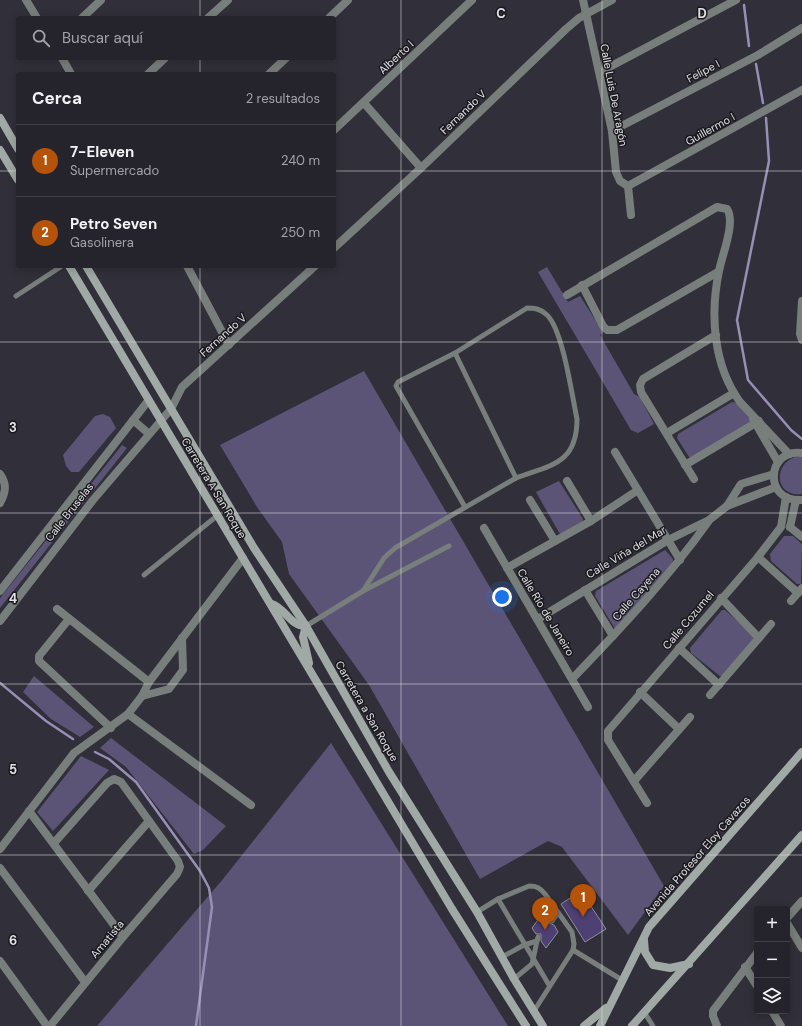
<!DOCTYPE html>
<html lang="es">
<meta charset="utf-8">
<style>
body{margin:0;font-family:"DM Sans",sans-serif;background:#312f37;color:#f1f3f6}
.controls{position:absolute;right:12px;bottom:12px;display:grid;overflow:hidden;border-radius:4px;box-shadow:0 2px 10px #0003}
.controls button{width:36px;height:36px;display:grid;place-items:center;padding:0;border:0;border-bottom:1px solid #424047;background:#25232b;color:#f1f3f6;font:20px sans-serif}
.you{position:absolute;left:502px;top:597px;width:14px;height:14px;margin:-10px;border:3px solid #fff;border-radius:50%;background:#1a73e8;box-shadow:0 0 0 6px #1a73e833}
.badge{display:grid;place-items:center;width:26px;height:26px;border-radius:50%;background:#b45309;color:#fff;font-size:13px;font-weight:700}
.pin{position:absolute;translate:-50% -33px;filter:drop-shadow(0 1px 2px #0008)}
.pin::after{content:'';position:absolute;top:21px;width:14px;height:12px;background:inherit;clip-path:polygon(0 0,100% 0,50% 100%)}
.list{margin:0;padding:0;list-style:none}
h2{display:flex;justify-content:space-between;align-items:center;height:52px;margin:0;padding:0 16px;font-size:17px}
h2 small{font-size:13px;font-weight:400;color:#a3a4a9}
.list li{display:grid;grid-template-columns:26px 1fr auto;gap:12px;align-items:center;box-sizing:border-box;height:72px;padding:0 16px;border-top:1px solid #424047}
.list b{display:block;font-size:15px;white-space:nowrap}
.list p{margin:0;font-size:13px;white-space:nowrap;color:#a3a4a9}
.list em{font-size:13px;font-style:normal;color:#a3a4a9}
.icon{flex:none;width:22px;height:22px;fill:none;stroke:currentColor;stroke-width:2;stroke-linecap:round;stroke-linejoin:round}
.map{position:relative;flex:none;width:802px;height:1026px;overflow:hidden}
.search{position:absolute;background:#25232b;box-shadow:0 2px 10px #0003;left:16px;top:16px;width:320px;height:44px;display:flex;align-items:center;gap:10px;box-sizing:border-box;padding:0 14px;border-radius:4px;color:#a3a4a9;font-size:15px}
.panel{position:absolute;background:#25232b;box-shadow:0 2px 10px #0003;left:16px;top:72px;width:320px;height:196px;border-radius:4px}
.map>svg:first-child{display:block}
.green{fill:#5c5476}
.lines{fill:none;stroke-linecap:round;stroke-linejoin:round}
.stream{stroke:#988fb7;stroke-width:2.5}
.building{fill:#4e4073;stroke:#8f8d99}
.service{stroke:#787e7b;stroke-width:5}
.minor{stroke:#787e7b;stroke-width:8}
.secondary{stroke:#a0a9a5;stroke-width:8}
.grid{fill:none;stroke:#e2e1e7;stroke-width:1;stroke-opacity:0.55}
.labels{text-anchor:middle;stroke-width:3;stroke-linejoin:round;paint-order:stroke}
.street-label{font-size:11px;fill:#e2e1e7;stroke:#19181c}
.grid-label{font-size:13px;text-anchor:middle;font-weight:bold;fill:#e2e1e7;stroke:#19181c;stroke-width:3;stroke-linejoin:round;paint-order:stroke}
</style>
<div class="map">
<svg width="802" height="1026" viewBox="0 0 802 1026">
<rect width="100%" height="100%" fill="#312f39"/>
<!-- green -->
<g class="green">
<path d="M547 267 568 302 580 296 603 332 600 335 634 394 640 397 654 424 638 433 631 430 538 272Z"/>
<path d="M364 371 664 886 628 935 562 847 548 841 480 879 369 685 289 574 282 542 257 507 220 445Z"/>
<path d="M732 402 737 403 751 420 750 423 693 457H689L677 438 678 434Z"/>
<path d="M103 414 110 417 116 428 79 472H71L66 466 63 455 95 416Z"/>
<path d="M122 445 127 448 0 608V598Z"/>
<path d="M795 457H802V494C777 498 771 466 795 457Z"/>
<path d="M559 481 583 519 582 524 561 536 536 492Z"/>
<path d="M784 536H793L802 544 801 584H797L771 561 770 554Z"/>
<path d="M665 550 673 559 672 565 615 629 595 596 596 591Z"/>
<path d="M722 610H725L755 636 754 641 724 676H720L691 653 690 648Z"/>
<path d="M34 676 94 727 80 737 51 719 23 692Z"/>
<path d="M111 738 226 826 203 850 194 854 126 767 100 748Z"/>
<path d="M331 743 508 1026H97L223 879Z"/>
<path d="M81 756 109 770 53 831 37 812Z"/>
</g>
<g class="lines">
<!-- stream -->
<g class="stream">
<path d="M744 5 749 46"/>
<path d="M756 64 763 103"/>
<path d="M766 118 769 161 737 320 748 380 791 430 802 439"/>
<path d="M0 683 46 721 73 739"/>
<path d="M95 752 109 759 136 782 200 871 209 888 212 907 196 1026"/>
</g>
</g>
<!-- building -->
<g class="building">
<path d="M581 891 606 929 585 942 561 904Z"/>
<path d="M545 910 550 918 549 923 554 925 558 932 546 948 541 941V934H536L532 928Z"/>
</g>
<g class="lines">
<!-- service -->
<g class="service">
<path d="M16 296 62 266"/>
<path d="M465 507 396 386 398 382 455 353 527 308C535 308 541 309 547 315 563 330 572 396 577 419 577 464 551 465 516 478"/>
<path d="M144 575 218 515"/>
<path d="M363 591 384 558 395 548 516 478 455 353"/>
<path d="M306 626 363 591 449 546"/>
<path d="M498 899 549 985"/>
<path d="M477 912 498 899 529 886C537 886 540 888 545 894L572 932 574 944 573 950 534 1011"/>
<path d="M552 921 558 913"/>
<path d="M573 950 622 980"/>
<path d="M502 957 524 945 537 941 538 937"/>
<path d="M514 979 532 964 537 941"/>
<path d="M644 1012 653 1026"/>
</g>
<!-- minor -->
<g class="minor">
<path d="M26 0 37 18"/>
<path d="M583 0 612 131 616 172 620 181 628 186 631 215"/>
<path d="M82 18 101 0"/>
<path d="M208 18 228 0"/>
<path d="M329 18 348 0"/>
<path d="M62 58 71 74"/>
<path d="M600 72 736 0"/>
<path d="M148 74 165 58"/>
<path d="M269 74 286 58"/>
<path d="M364 103 421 168"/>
<path d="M334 130 472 0"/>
<path d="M612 131 758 55 802 28"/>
<path d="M628 186 802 90"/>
<path d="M334 248 421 168 566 29 579 18 612 0"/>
<path d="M187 266 229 345"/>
<path d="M582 285 603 326 607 330H617L718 272"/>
<path d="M567 295 717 207 727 209C736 222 722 255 719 271 710 314 713 365 740 402L789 454"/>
<path d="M802 301 800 334 802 340"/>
<path d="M753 419 778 462"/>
<path d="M133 420 148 433"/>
<path d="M667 433 734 393"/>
<path d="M615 452 680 560"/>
<path d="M802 453C766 448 763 503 802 500"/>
<path d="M685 465 759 421"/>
<path d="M0 474C7 484 6 492 0 503"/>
<path d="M694 479 641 392 640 385 643 379 716 335"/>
<path d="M567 481 591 521"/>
<path d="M530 500 555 541"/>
<path d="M727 506 741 484 774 474"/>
<path d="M790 527 796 500"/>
<path d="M790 527 802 537"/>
<path d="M484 528 588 707"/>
<path d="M758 557 798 593"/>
<path d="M507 568 591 521 638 490"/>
<path d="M585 590 613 636"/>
<path d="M0 591 148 401"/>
<path d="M721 598 759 638"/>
<path d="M791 601 802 588"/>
<path d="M57 609 149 682"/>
<path d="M69 619 39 656V661L111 728"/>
<path d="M538 619 668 540 709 520 727 506 776 487"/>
<path d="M0 621 93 500 171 409 182 387 315 266"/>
<path d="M679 648 719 685"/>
<path d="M573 678C621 628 668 578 708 522"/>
<path d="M640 692 679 729"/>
<path d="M710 695 771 624"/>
<path d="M142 696 169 689 183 670 182 638"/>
<path d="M128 714 251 805"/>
<path d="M634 781 690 717"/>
<path d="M647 803 608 740V731L758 557 781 527 786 497"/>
<path d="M29 811 123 937"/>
<path d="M0 849 74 753 128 714 142 696 149 682 243 558"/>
<path d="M0 868 85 982"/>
<path d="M88 891 149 821"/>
<path d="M787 918 802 901"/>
<path d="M787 923 802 948"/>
<path d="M0 961 47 1026"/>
<path d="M745 967 757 986"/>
<path d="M772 1011 781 1026"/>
<path d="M50 1026 123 937 177 874 180 867 178 861 121 782 114 779 107 783 54 843"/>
<path d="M717 1026 713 1016V1011L757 953"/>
</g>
<!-- secondary -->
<g class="secondary">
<path d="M0 118 18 149"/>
<path d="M0 150 18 180"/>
<path d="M69 266 452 909 526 1026"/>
<path d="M86 266 254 548 306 626 389 772 477 912 514 979 543 1026"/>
<path d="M272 604C285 608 291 627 306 626L303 637 309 663"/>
<path d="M644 940 645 952 653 965 670 968 689 964"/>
<path d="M584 1026 606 1008"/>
<path d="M600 1026 649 927 802 752"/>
<path d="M632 1026 802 835"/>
</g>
</g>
<!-- grid -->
<path class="grid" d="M200 0V18M401 0V1026M602 0V1026M200 58V74M0 171H18M334 171H802M200 266V1026M0 342H802M0 513H802M0 684H802M0 855H802"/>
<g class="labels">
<!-- street labels -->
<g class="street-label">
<text transform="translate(396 57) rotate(-43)" y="4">Alberto I</text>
<text transform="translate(703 71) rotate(-28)" y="4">Felipe I</text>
<text transform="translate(614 95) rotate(79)" y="4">Calle Luis De Aragón</text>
<text transform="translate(463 112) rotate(-44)" y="4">Fernando V</text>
<text transform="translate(710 129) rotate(-29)" y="4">Guillermo I</text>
<text transform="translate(223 335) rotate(-42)" y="4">Fernando V</text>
<text transform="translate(214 488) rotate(59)" y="4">Carretera A San Roque</text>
<text transform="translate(69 512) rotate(-52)" y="4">Calle Bruselas</text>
<text transform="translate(626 552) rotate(-31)" y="4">Calle Viña del Mar</text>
<text transform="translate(636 594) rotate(-49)" y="4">Calle Cayena</text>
<text transform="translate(546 612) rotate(59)" y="4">Calle Río de Janeiro</text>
<text transform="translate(688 620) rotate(-50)" y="4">Calle Cozumel</text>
<text transform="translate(367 711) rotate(60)" y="4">Carretera a San Roque</text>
<text transform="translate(697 856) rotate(-49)" y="4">Avenida Profesor Eloy Cavazos</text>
<text transform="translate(107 939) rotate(-50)" y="4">Amatista</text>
</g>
</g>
<g class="grid-label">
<text x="501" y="18">C</text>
<text x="702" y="18">D</text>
<text x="13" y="432">3</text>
<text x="13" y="603">4</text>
<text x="13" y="774">5</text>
<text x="13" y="945">6</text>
</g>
</svg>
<div class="controls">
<button>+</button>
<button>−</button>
<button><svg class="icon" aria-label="layers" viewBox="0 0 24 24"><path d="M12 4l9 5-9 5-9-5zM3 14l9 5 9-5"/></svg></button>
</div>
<div class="you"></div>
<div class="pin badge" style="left:583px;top:917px">1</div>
<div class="pin badge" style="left:545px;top:930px">2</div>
<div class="search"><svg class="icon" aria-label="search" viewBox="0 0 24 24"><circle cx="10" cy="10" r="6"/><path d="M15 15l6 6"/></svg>Buscar aquí</div>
<section class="panel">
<h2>Cerca<small>2 resultados</small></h2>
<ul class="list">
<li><span class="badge">1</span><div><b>7-Eleven</b><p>Supermercado</p></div><em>240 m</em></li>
<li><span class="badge">2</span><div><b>Petro Seven</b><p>Gasolinera</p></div><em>250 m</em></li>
</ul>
</section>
</div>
